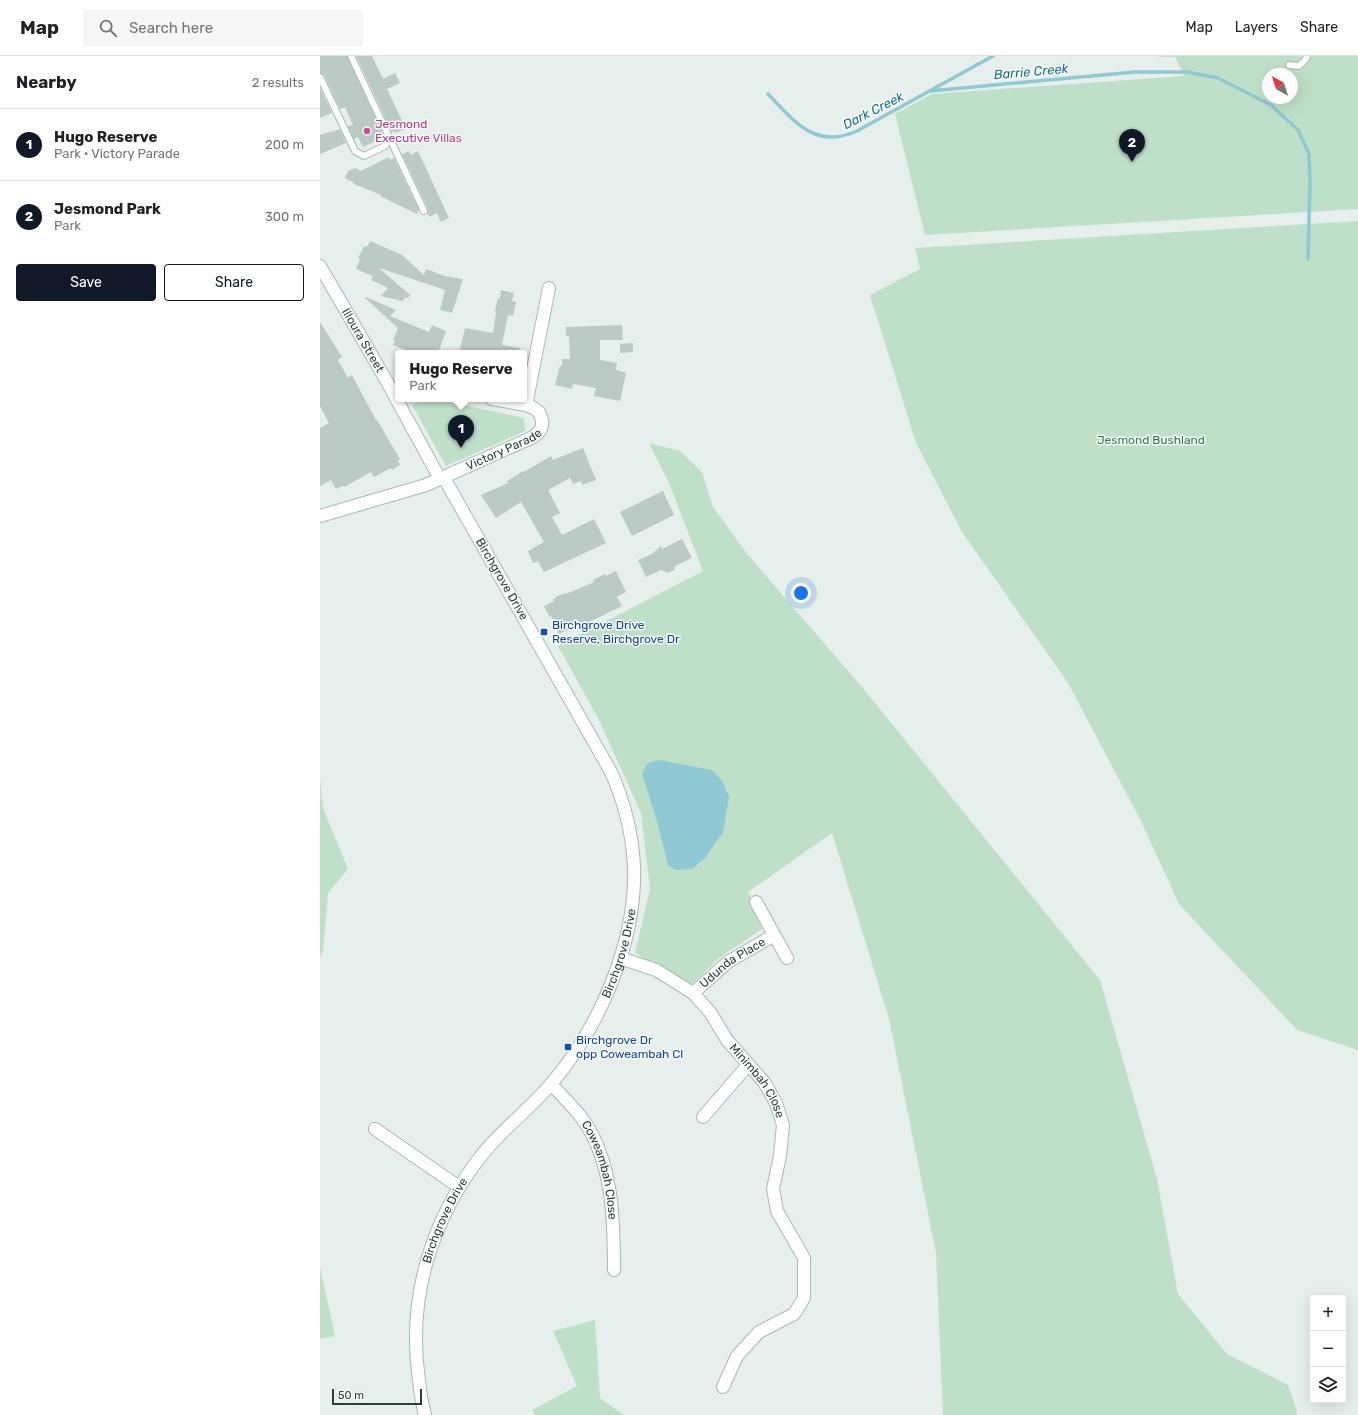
<!DOCTYPE html>
<meta charset="utf-8">
<style>
body{margin:0;font-family:Rubik,sans-serif;background:#f6f6f6;color:#202124}
.controls{position:absolute;right:12px;bottom:12px;display:grid;overflow:hidden;border-radius:4px;box-shadow:0 4px 16px #0002}
.controls button{width:36px;height:36px;display:grid;place-items:center;padding:0;border:0;border-bottom:1px solid #e0e0e0;background:#fff;color:#202124;font:20px sans-serif}
.compass{position:absolute;left:942px;top:12px;width:36px;height:36px;border-radius:50%;background:#fff;box-shadow:0 4px 16px #0002;rotate:321deg}
.scale{position:absolute;left:12px;bottom:10px;width:90px;box-sizing:border-box;padding-left:4px;border:2px solid #24423a;border-top:0;font-size:11px;line-height:14px;white-space:nowrap;color:#24423a;-webkit-text-stroke:3px #f7fbf9;paint-order:stroke}
.you{position:absolute;left:481px;top:537px;width:14px;height:14px;margin:-10px;border:3px solid #fff;border-radius:50%;background:#1a73e8;box-shadow:0 0 0 6px #1a73e833}
.badge{display:grid;place-items:center;width:26px;height:26px;border-radius:50%;background:#111827;color:#fff;font-size:13px;font-weight:700}
.pin{position:absolute;translate:-50% -33px;filter:drop-shadow(0 1px 2px #0008)}
.pin::after{content:'';position:absolute;top:21px;width:14px;height:12px;background:inherit;clip-path:polygon(0 0,100% 0,50% 100%)}
.popup{position:absolute;left:75px;top:294px;width:132px;height:52px;box-sizing:border-box;display:grid;place-content:center;border-radius:4px;background:#fff;filter:drop-shadow(0 1px 3px #0005);font-size:13px;white-space:nowrap;color:#757577}
.popup b{font-size:15px;color:#202124}
.popup::after{content:'';position:absolute;left:50%;top:100%;margin-left:-8px;border:8px solid transparent;border-top-color:#fff}
.list{margin:0;padding:0;list-style:none}
h2{display:flex;justify-content:space-between;align-items:center;height:52px;margin:0;padding:0 16px;font-size:17px}
h2 small{font-size:13px;font-weight:400;color:#757577}
.list li{display:grid;grid-template-columns:26px 1fr auto;gap:12px;align-items:center;box-sizing:border-box;height:72px;padding:0 16px;border-top:1px solid #e0e0e0}
.list b{display:block;font-size:15px;white-space:nowrap}
.list p{margin:0;font-size:13px;white-space:nowrap;color:#757577}
.list em{font-size:13px;font-style:normal;color:#757577}
.actions{display:flex;gap:8px;padding:12px 16px}
.actions a{flex:1;padding:9px 0;border:1px solid #111827;border-radius:4px;text-align:center;font-size:14px;color:#111827}
.actions .main{background:#111827;color:#fff}
.icon{flex:none;width:22px;height:22px;fill:none;stroke:currentColor;stroke-width:2;stroke-linecap:round;stroke-linejoin:round}
.map{position:relative;flex:none;width:1038px;height:1359px;overflow:hidden}
header{display:flex;align-items:center;gap:24px;box-sizing:border-box;height:56px;padding:0 20px;background:#fff;border-bottom:1px solid #e0e0e0}
header strong{font-size:19px}
nav{display:flex;gap:22px;margin-inline-start:auto;font-size:14px}
.search{width:280px;height:36px;background:#f6f6f6;display:flex;align-items:center;gap:10px;box-sizing:border-box;padding:0 14px;border-radius:4px;color:#757577;font-size:15px}
main{display:flex}
aside{flex:1;background:#fff}
.map>svg:first-child{display:block}
.green{fill:#bfe0c8;fill-rule:evenodd}
.water{fill:#8ec9d4}
.lines{fill:none;stroke-linecap:round;stroke-linejoin:round}
.stream{stroke:#8ec9d4;stroke-width:3.5}
.building{fill:#bbcac4}
.lane-casing{stroke:#a8b8b2;stroke-width:8}
.street-casing{stroke:#a8b8b2;stroke-width:14}
.lane{stroke:#fff;stroke-width:6}
.street{stroke:#fff;stroke-width:12}
.hotel-dot{fill:#d1479c;stroke:#f7fbf9;stroke-width:1.5}
.transit-dot{fill:#1a4fb4;stroke:#f7fbf9;stroke-width:1.5}
.labels{text-anchor:middle;stroke-width:3;stroke-linejoin:round;paint-order:stroke}
.hotel-label{font-size:12px;fill:#b23c85;stroke:#f7fbf9;text-anchor:start}
.street-label{font-size:12px;fill:#24423a;stroke:#f7fbf9}
.park-label{font-size:12px;fill:#2d7a4b;stroke:#f7fbf9}
.transit-label{font-size:12px;fill:#164399;stroke:#f7fbf9;text-anchor:start}
.water-label{font-size:13px;font-style:italic;fill:#1c6f80;stroke:#f7fbf9}
</style>
<header>
<strong>Map</strong>
<div class="search"><svg class="icon" aria-label="search" viewBox="0 0 24 24"><circle cx="10" cy="10" r="6"/><path d="M15 15l6 6"/></svg>Search here</div>
<nav><a>Map</a><a>Layers</a><a>Share</a></nav>
</header>
<main>
<aside>
<h2>Nearby<small>2 results</small></h2>
<ul class="list">
<li><span class="badge">1</span><div><b>Hugo Reserve</b><p>Park · Victory Parade</p></div><em>200 m</em></li>
<li><span class="badge">2</span><div><b>Jesmond Park</b><p>Park</p></div><em>300 m</em></li>
</ul>
<div class="actions"><a class="main">Save</a><a>Share</a></div>
</aside>
<div class="map">
<svg width="1038" height="1359" viewBox="0 0 1038 1359">
<rect width="100%" height="100%" fill="#e6efeb"/>
<!-- green -->
<g class="green">
<path d="M839 0H1038V153L605 179 575 58 612 38 864 20 855 1H839ZM948 18H972V42H948Z"/>
<path d="M1038 165V994L977 974 859 848 820 763 748 627 642 476 596 387 550 239 600 213 595 192Z"/>
<path d="M105 343H115L204 362 205 375 126 410 92 349Z"/>
<path d="M329 387 360 395 382 416 393 451 428 499 542 631 780 924 837 1123 858 1238 907 1298 968 1329 977 1355 976 1359H623L616 1197 569 963 512 777 428 836 442 873 399 902 370 930 315 897 330 833 321 757 279 664 238 590 383 515 349 427Z"/>
<path d="M0 724 3 752 28 813 8 837 3 895 0 900Z"/>
<path d="M0 1211 15 1280 0 1283Z"/>
<path d="M275 1264 280 1342 304 1359H215L212 1354 257 1330 233 1275Z"/>
</g>
<!-- water -->
<path class="water" d="M339 704 392 714 402 725 409 741 403 776 385 802 372 813 356 814 348 809 337 765 322 718 328 707Z"/>
<g class="lines">
<!-- stream -->
<g class="stream">
<path d="M610 35 815 16H867L898 22 951 49 978 74 989 98 990 126 988 203"/>
<path d="M448 38C474 65 495 94 537 75L673 0"/>
</g>
</g>
<!-- building -->
<g class="building">
<path d="M0 0H27L63 78 55 82 56 85 43 91 38 81 34 83 28 70 33 69 25 51 20 53 4 19 0 17Z"/>
<path d="M36 0H52L63 23 75 17 80 27 67 33 86 73 75 77 74 75 72 76 71 74Z"/>
<path d="M0 32 12 57 0 62Z"/>
<path d="M20 73 26 87 0 98V79Z"/>
<path d="M89 95 91 99 98 95 129 162 121 166 117 157 109 161 108 158V153L82 98Z"/>
<path d="M69 101 70 104 74 102 99 154 97 158 62 141 61 139 34 128V127L25 122 28 115 35 112 41 115Z"/>
<path d="M50 185 82 199 104 219 106 213 125 220 143 223 132 257 120 254 125 234 59 212 90 239 88 242 86 241 82 245 61 240 68 232 51 224 53 220 36 213 40 203 38 202 44 190 47 191Z"/>
<path d="M181 234 194 237 192 245 196 246 193 260 188 259 182 289 200 292 199 297H139L145 272 173 277 176 256H175L178 242H180Z"/>
<path d="M46 241 76 254 70 260 109 276 112 269 126 275 118 297H94L73 289 75 285 73 284 78 272 45 242Z"/>
<path d="M0 266 22 301 18 304 28 322 32 319 56 364H57L80 403 78 405 80 409 72 414 71 412 54 421 51 416 24 431 23 430 16 433 11 424 0 430V372L9 367 0 350Z"/>
<path d="M302 269 303 284H280V304L297 307 296 314 306 317 300 345 274 340 276 332 253 328 252 333 235 329 240 310H242V303H250L249 280H246V271Z"/>
<path d="M313 287V296L300 297V288Z"/>
<path d="M263 392 276 424 262 429 261 425 253 428 250 422 228 434 240 457 232 461 242 479 274 463 286 487 224 516 218 505 213 507 208 495 224 486 201 446 176 462 161 439 188 427 187 425 203 415 204 416 231 400 233 404Z"/>
<path d="M343 435 354 459 312 480 300 456Z"/>
<path d="M362 483 372 502 355 510 354 514 348 517 341 514 326 521 318 504 332 498 341 490 342 493Z"/>
<path d="M296 515 306 536 297 541 302 550 263 569 262 567 239 578 231 560 230 561 224 550 234 545 233 543 238 540 245 537 246 538 274 526 273 524 285 518 286 520Z"/>
</g>
<g class="lines">
<!-- lane casing -->
<g class="lane-casing">
<g id="lane">
<path d="M31 0 104 155"/>
<path d="M969 9 979 10 986 3 987 0"/>
<path d="M0 21 35 95 44 100 65 90 69 81"/>
</g>
</g>
<!-- street casing -->
<g class="street-casing">
<g id="street">
<path id="s1" d="M0 210 66 324 120 423"/>
<path d="M172 343 206 349"/>
<path id="s2" d="M0 460 106 429 211 382C222 376 225 368 219 356L212 351 206 349 229 232"/>
<path d="M436 846 467 902"/>
<path id="s3" d="M300 902 336 914 373 937 390 956 407 984 444 1026 456 1047 463 1069 460 1100 453 1133 457 1155 484 1202V1242L474 1258 439 1276 417 1300 403 1331"/>
<path id="s4" d="M373 937 408 906 454 879"/>
<path id="s5" d="M231 1028C242 1040 255 1052 264 1065 293 1107 294 1165 294 1214"/>
<path d="M383 1061 428 1009"/>
<path d="M55 1073 139 1131"/>
<path id="s6" d="M105 1359C102 1347 100 1336 99 1324 87 1243 111 1164 161 1100 182 1073 209 1054 231 1028 280 971 317 885 314 809 312 776 304 745 291 716L124 422"/>
</g>
</g>
<!-- lane -->
<use href="#lane" class="lane"/>
<!-- street -->
<use href="#street" class="street"/>
</g>
<!-- markers -->
<circle class="hotel-dot" cx="47" cy="75" r="4"/>
<g class="transit-dot">
<rect x="220" y="572" width="8" height="8" rx="2"/>
<rect x="244" y="987" width="8" height="8" rx="2"/>
</g>
<g class="labels">
<!-- hotel labels -->
<g class="hotel-label">
<text x="55" y="72">Jesmond<tspan x="55" dy="14">Executive Villas</tspan></text>
</g>
<!-- street labels -->
<g class="street-label">
<text dy="4" stroke="none"><textPath href="#s1" startOffset="86">Illoura Street</textPath></text>
<text dy="4" stroke="none"><textPath href="#s2" startOffset="196">Victory Parade</textPath></text>
<text transform="translate(182 523) rotate(60)" y="4">Birchgrove Drive</text>
<text dy="4" stroke="none"><textPath href="#s6" startOffset="524">Birchgrove Drive</textPath></text>
<text dy="4" stroke="none"><textPath href="#s4" startOffset="50">Udunda Place</textPath></text>
<text dy="4" stroke="none"><textPath href="#s3" startOffset="191">Minimbah Close</textPath></text>
<text dy="4" stroke="none"><textPath href="#s5" startOffset="102">Coweambah Close</textPath></text>
<text dy="4" stroke="none"><textPath href="#s6" startOffset="200">Birchgrove Drive</textPath></text>
</g>
<!-- park labels -->
<g class="park-label">
<text x="831" y="388">Jesmond Bushland</text>
</g>
<!-- transit labels -->
<g class="transit-label">
<text x="232" y="573">Birchgrove Drive<tspan x="232" dy="14">Reserve, Birchgrove Dr</tspan></text>
<text x="256" y="988">Birchgrove Dr<tspan x="256" dy="14">opp Coweambah Cl</tspan></text>
</g>
<!-- water labels -->
<g class="water-label">
<text transform="translate(711 15) rotate(-5)" y="5">Barrie Creek</text>
<text transform="translate(553 54) rotate(-27)" y="5">Dark Creek</text>
</g>
</g>
</svg>
<div class="controls">
<button>+</button>
<button>−</button>
<button><svg class="icon" aria-label="layers" viewBox="0 0 24 24"><path d="M12 4l9 5-9 5-9-5zM3 14l9 5 9-5"/></svg></button>
</div>
<svg class="compass" viewBox="-18 -18 36 36"><path d="M0-13l5 13h-10z" fill="#e53935"/><path d="M0 13l5-13h-10z" fill="#757577"/></svg>
<div class="scale">50 m</div>
<div class="you"></div>
<div class="pin badge" style="left:141px;top:392px">1</div>
<div class="popup"><b>Hugo Reserve</b>Park</div>
<div class="pin badge" style="left:812px;top:106px">2</div>
</div>
</main>
